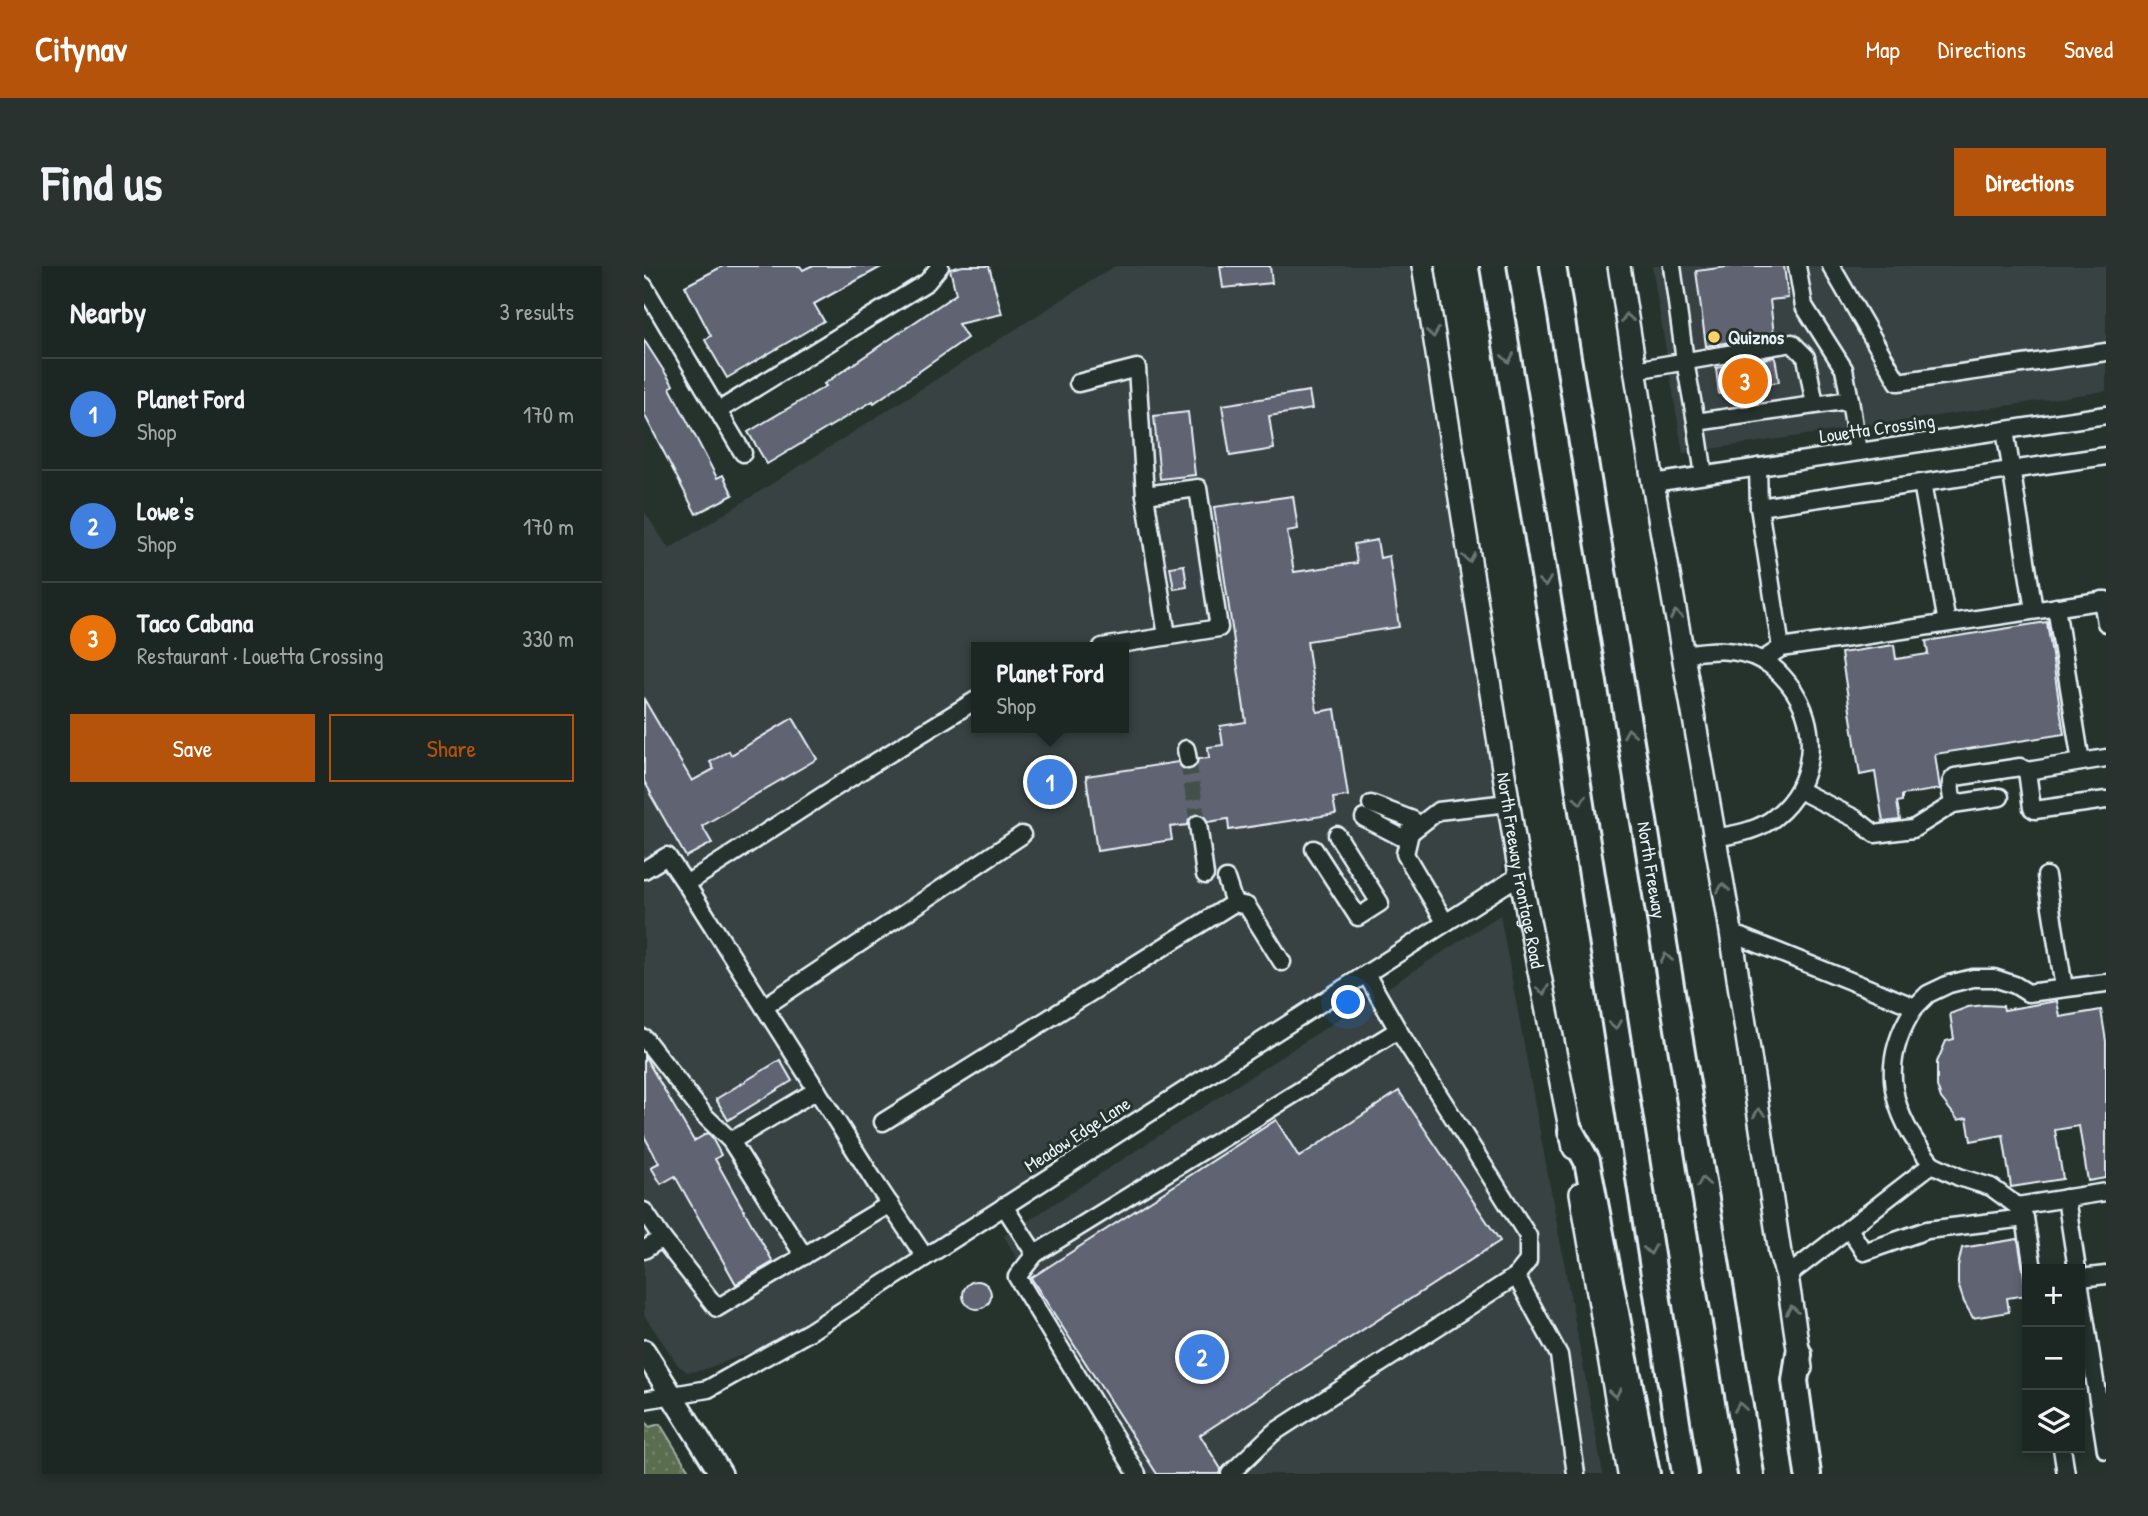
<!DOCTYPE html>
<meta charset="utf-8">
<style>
body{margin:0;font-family:"Patrick Hand",sans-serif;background:#29322f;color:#f1f3f6}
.controls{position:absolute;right:21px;bottom:21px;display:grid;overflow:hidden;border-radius:0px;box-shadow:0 4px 10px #0003}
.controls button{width:63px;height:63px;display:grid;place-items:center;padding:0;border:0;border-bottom:2px solid #3a4340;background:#1c2622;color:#f1f3f6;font:35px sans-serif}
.you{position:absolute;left:705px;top:737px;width:24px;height:24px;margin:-18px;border:5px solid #fff;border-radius:50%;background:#1a73e8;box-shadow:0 0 0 10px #1a73e833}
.badge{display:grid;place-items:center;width:46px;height:46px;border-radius:50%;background:#b45309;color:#fff;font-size:23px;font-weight:700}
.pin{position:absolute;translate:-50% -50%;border:4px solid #fff;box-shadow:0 2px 7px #0006}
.popup{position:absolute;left:327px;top:376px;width:158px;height:91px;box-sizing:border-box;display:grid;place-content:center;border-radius:0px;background:#1c2622;filter:drop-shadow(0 2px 5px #0005);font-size:23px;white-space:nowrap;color:#a0a5a5}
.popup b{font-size:26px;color:#f1f3f6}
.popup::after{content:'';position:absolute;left:50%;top:100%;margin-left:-14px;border:14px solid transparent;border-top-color:#1c2622}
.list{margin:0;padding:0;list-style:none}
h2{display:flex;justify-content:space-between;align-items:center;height:91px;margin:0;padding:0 28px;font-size:30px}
h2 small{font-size:23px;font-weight:400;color:#a0a5a5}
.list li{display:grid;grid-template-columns:46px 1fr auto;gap:21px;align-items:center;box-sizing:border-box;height:112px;padding:0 28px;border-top:2px solid #3a4340}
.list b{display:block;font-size:26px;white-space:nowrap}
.list p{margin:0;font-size:23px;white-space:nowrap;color:#a0a5a5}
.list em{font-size:23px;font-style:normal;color:#a0a5a5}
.actions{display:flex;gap:14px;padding:21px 28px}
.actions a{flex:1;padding:16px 0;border:2px solid #b45309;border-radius:0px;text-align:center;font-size:24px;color:#b45309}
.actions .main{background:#b45309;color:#fff}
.icon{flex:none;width:38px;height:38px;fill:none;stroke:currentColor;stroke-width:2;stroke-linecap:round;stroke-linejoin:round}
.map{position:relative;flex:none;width:1462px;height:1208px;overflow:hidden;border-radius:0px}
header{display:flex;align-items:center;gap:42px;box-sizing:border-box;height:98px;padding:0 35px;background:#b45309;color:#fff}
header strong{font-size:33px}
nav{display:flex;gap:38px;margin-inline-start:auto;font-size:24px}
.intro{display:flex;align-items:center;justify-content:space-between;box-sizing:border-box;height:168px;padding:0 42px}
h1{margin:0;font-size:49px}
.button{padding:18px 32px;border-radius:0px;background:#b45309;color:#fff;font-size:24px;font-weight:700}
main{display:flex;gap:42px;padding:0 42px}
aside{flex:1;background:#1c2622;border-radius:0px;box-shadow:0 4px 10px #0003}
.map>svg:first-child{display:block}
.built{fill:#374242;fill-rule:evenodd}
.grass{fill:url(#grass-dots);stroke:#a1afa4;stroke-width:2}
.building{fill:#606472;stroke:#e8f1f8;stroke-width:2}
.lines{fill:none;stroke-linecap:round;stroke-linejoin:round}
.minor-tunnel{stroke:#43504b;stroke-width:16;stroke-dasharray:16 8;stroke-linecap:butt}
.minor-casing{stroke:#e8f1f8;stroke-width:21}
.major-casing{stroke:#e8f1f8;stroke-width:26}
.highway-casing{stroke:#e8f1f8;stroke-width:30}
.minor{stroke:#26332d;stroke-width:16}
.major{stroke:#26332d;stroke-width:21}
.highway{stroke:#26332d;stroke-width:24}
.oneway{stroke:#6a7674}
.poi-dot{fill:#ffd166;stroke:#26332d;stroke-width:2.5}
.labels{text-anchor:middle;stroke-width:6;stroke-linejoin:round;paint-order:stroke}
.poi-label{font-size:19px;font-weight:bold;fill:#e8f1f8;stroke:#26332d;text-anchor:start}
.street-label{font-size:19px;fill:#e8f1f8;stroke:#26332d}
</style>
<header>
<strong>Citynav</strong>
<nav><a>Map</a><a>Directions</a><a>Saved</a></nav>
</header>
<div class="intro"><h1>Find us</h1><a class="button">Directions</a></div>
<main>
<aside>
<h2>Nearby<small>3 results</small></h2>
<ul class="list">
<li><span class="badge" style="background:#3f7fe0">1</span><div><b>Planet Ford</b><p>Shop</p></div><em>170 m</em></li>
<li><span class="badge" style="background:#3f7fe0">2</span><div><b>Lowe's</b><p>Shop</p></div><em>170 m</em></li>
<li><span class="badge" style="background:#e8710a">3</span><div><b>Taco Cabana</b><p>Restaurant · Louetta Crossing</p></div><em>330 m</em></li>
</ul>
<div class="actions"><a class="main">Save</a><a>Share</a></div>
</aside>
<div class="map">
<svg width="1462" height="1208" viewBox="0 0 1462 1208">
<defs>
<pattern id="grass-dots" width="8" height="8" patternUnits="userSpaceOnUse" patternTransform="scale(1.75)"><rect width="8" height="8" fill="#5a6d50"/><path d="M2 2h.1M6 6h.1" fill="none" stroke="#72826a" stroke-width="1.8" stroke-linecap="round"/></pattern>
</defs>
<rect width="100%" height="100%" fill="#26332d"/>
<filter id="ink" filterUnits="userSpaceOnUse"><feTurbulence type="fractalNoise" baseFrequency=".0143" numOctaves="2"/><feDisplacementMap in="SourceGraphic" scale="14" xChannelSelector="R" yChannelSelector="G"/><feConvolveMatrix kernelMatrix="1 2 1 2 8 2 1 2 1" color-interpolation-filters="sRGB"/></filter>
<g filter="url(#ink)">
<!-- built -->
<g class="built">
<path d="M471 0H765L858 574 860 594 858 606 852 615 141 1073 59 1104 43 1106 34 1099 0 1049V245L25 283ZM332 381H480V462H332Z"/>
<path d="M1008 0H1462V125L1039 187Z"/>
<path d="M856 649 959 1208H498L360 970Z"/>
</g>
<!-- grass -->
<path class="grass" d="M0 1153 5 1161 16 1158 47 1208H0Z"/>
<!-- building -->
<g class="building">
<path d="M79 0H156L159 4 167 0H239L170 38 180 55 83 112 61 74 67 70 41 20Z"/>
<path d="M319 0H345L358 48 314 58 323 72 230 137 229 135 123 198 104 166 182 120 180 118 312 28 306 3Z"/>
<path d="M576 0H626L628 17 579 22Z"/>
<path d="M1090 0H1140L1144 32 1126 34 1130 69 1062 80 1052 5Z"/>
<path d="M0 74 29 119 26 122 73 212 79 209 89 229 52 248 0 148Z"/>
<path d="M1131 91 1135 116 1121 118 1122 123 1075 128 1072 102Z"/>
<path d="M665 125 668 143 625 150 630 183 586 190 578 139Z"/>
<path d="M544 146 551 209 516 213 510 150Z"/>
<path d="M649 230 654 263 643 265 650 306 713 297 710 278 733 274 736 292 745 290 755 361 663 375 673 446 691 443 704 530 689 532 692 548 585 564 584 553 564 556 559 549 552 548 545 553 544 559 526 561 528 574 453 585 442 510 534 496 540 504H547L551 501 554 493 565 492 564 481 579 479 576 460 602 456 570 241Z"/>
<path d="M540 299 543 321 530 323 526 301Z"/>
<path d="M1403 356 1420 468 1291 488 1296 523 1258 529V535L1253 536 1256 554 1239 556 1231 506 1216 509 1197 387 1250 379 1252 393 1284 388 1282 375Z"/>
<path d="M0 433 48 515 70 503 66 496 85 485 87 489 149 452 173 493 58 560 68 577 42 591 6 528 7 527 0 515Z"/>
<path d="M1413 735 1416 751 1457 744 1462 775V912L1444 915 1435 860 1411 864 1419 913 1367 921 1359 869 1327 875 1323 852 1314 854 1297 832 1293 820V796L1302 775 1310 773 1306 748 1324 741 1340 739 1359 740 1360 744Z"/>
<path d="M0 789 50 875 64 867 67 870 77 889 71 893 129 996 92 1018 31 910 17 918 7 901 15 897 0 870Z"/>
<path d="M136 794 148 815 84 854 72 833Z"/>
<path d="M755 825 856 975 556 1169 577 1203 576 1208H513L387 1012 632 854 655 891Z"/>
<path d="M1374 973 1383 1029 1363 1032 1365 1046 1329 1052 1320 1036 1314 1018V1000L1318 982Z"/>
<circle cx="333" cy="1029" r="14"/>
</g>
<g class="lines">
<!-- minor-tunnel -->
<path class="minor-tunnel" d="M544 494 554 558"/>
<!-- minor casing -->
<g class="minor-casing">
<g id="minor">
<path d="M1028 0 1041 95 1052 156 1206 134 1200 103 1160 40 1153 0"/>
<path d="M1187 0 1254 116 1462 86"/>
<path d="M0 20 74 145 283 16 296 0"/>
<path d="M991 104 1148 77 1162 91 1171 139"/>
<path d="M434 117 493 102 501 229"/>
<path d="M1206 134 1214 186"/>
<path d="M74 145 99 187"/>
<path d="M1052 156 1060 209"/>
<path d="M1361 164 1390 344"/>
<path d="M1114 201 1115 241 1137 382"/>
<path d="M1009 217 1462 149"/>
<path d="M1278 217 1303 357"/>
<path d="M1115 241 1462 190"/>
<path d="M1458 334 1462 357"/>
<path d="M1412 341 1437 496"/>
<path d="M458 381 575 362 554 222 501 229 523 370"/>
<path d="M1039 388C1067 384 1091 381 1117 394 1129 399 1137 408 1145 418 1177 459 1172 518 1131 551 1114 565 1092 568 1071 572"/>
<path d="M1119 394 1137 382 1462 334"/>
<path d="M542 483 544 494"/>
<path d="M1383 505 1388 542 1391 544 1462 534"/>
<path d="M1155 524 1212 553 1231 568 1269 563 1309 538C1308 529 1303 517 1311 511L1376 501 1383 505 1462 492"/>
<path d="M727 538 769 554 761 588 801 656"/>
<path d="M1309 538 1356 531"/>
<path d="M720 552 757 571 767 566 794 545 864 537"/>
<path d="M554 558 561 609"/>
<path d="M670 583 714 651 736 637 693 569"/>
<path d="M0 604 23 590 42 618"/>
<path d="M1402 610 1420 722"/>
<path d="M582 613 590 637"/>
<path d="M1087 667 1271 741 1284 728 1305 718 1329 712H1350L1371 719 1384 727 1462 717"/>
<path d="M120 741 378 569"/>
<path d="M1271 741C1233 798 1247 848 1288 898"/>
<path d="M0 772 61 850 87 875 173 824"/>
<path d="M239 856 590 637 603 640 638 696"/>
<path d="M87 875 160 990"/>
<path d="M1422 932 1433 1003"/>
<path d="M360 940 391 988 754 764"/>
<path d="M1373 940 1462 926"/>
<path d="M0 945 18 972"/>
<path d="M1205 963 1220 986 1283 964 1381 952"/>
<path d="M0 984 18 972 73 1042 246 938"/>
<path d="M391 988 373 1011 493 1208"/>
<path d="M281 991 233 919 42 618 209 510 332 434"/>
<path d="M872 1010 915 1089 932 1208"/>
<path d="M1143 1010 1288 898 1315 911 1347 921 1373 940 1381 952 1389 1003"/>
<path d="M1436 1012 1462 1009"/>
<path d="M1436 1021 1462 1184"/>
<path d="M0 1134 64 1123 165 1066 876 609"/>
<path d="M1418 1182 1422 1208"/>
<path d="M586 1208 629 1167 872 1010 884 995V970L754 764 722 708"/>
</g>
</g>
<!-- major casing -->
<g class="major-casing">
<g id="major">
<path id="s1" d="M779 0 876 609 930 882"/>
<path d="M975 0 1009 217 1085 653 1136 987 1143 1010 1157 1102"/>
<path d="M937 927 985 1208"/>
<path d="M0 1085 77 1208"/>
</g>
</g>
<!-- highway casing -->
<g class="highway-casing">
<g id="highway">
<path d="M849 0 922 442 1041 1208"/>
<path id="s2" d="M909 0 1107 1208"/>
<path d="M927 866 943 895 1003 1208"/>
<path d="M1155 1088 1151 1115 1164 1208"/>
</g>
</g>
<!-- minor -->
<use href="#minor" class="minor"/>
<!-- major -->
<use href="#major" class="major"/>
<!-- highway -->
<use href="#highway" class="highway"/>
</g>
<!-- one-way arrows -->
<defs><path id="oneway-chevron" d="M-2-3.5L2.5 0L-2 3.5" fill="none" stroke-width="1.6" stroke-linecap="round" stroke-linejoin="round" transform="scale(1.75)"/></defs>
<g class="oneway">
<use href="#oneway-chevron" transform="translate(983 52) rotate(-99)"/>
<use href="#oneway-chevron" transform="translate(789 67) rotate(81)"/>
<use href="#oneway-chevron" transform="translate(864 92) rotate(81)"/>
<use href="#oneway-chevron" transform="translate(825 292) rotate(81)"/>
<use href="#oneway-chevron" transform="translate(901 316) rotate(81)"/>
<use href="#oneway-chevron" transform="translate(1032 349) rotate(-100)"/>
<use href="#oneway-chevron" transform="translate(985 467) rotate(-99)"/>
<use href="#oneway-chevron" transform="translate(936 534) rotate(81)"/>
<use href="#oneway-chevron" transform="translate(1079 622) rotate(-100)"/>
<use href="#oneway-chevron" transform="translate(1022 692) rotate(-99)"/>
<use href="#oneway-chevron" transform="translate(899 724) rotate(79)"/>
<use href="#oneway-chevron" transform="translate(971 759) rotate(81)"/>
<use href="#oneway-chevron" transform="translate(1115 847) rotate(-99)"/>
<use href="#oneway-chevron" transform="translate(1059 916) rotate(-99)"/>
<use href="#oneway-chevron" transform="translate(1006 984) rotate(81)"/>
<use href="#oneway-chevron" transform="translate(1148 1044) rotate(-98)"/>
<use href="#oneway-chevron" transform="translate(971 1127) rotate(80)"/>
<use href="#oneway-chevron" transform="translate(1096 1141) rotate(-99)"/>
</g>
</g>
<!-- markers -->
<circle class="poi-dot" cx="1070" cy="71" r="7"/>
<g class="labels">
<!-- poi labels -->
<g class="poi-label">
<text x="1084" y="78">Quiznos</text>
</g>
<!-- street labels -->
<g class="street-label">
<text transform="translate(1233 162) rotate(-8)" y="7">Louetta Crossing</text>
<text dy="7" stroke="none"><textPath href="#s2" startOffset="612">North Freeway</textPath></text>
<text dy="7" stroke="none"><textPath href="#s1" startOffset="612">North Freeway Frontage Road</textPath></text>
<text transform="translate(433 868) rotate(-33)" y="7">Meadow Edge Lane</text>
</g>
</g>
</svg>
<div class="controls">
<button>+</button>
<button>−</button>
<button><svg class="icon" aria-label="layers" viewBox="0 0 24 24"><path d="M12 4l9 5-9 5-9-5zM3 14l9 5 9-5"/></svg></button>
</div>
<div class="you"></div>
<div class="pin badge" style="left:406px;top:516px;background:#3f7fe0">1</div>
<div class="popup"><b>Planet Ford</b>Shop</div>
<div class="pin badge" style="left:558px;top:1091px;background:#3f7fe0">2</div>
<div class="pin badge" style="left:1101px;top:115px;background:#e8710a">3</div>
</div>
</main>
